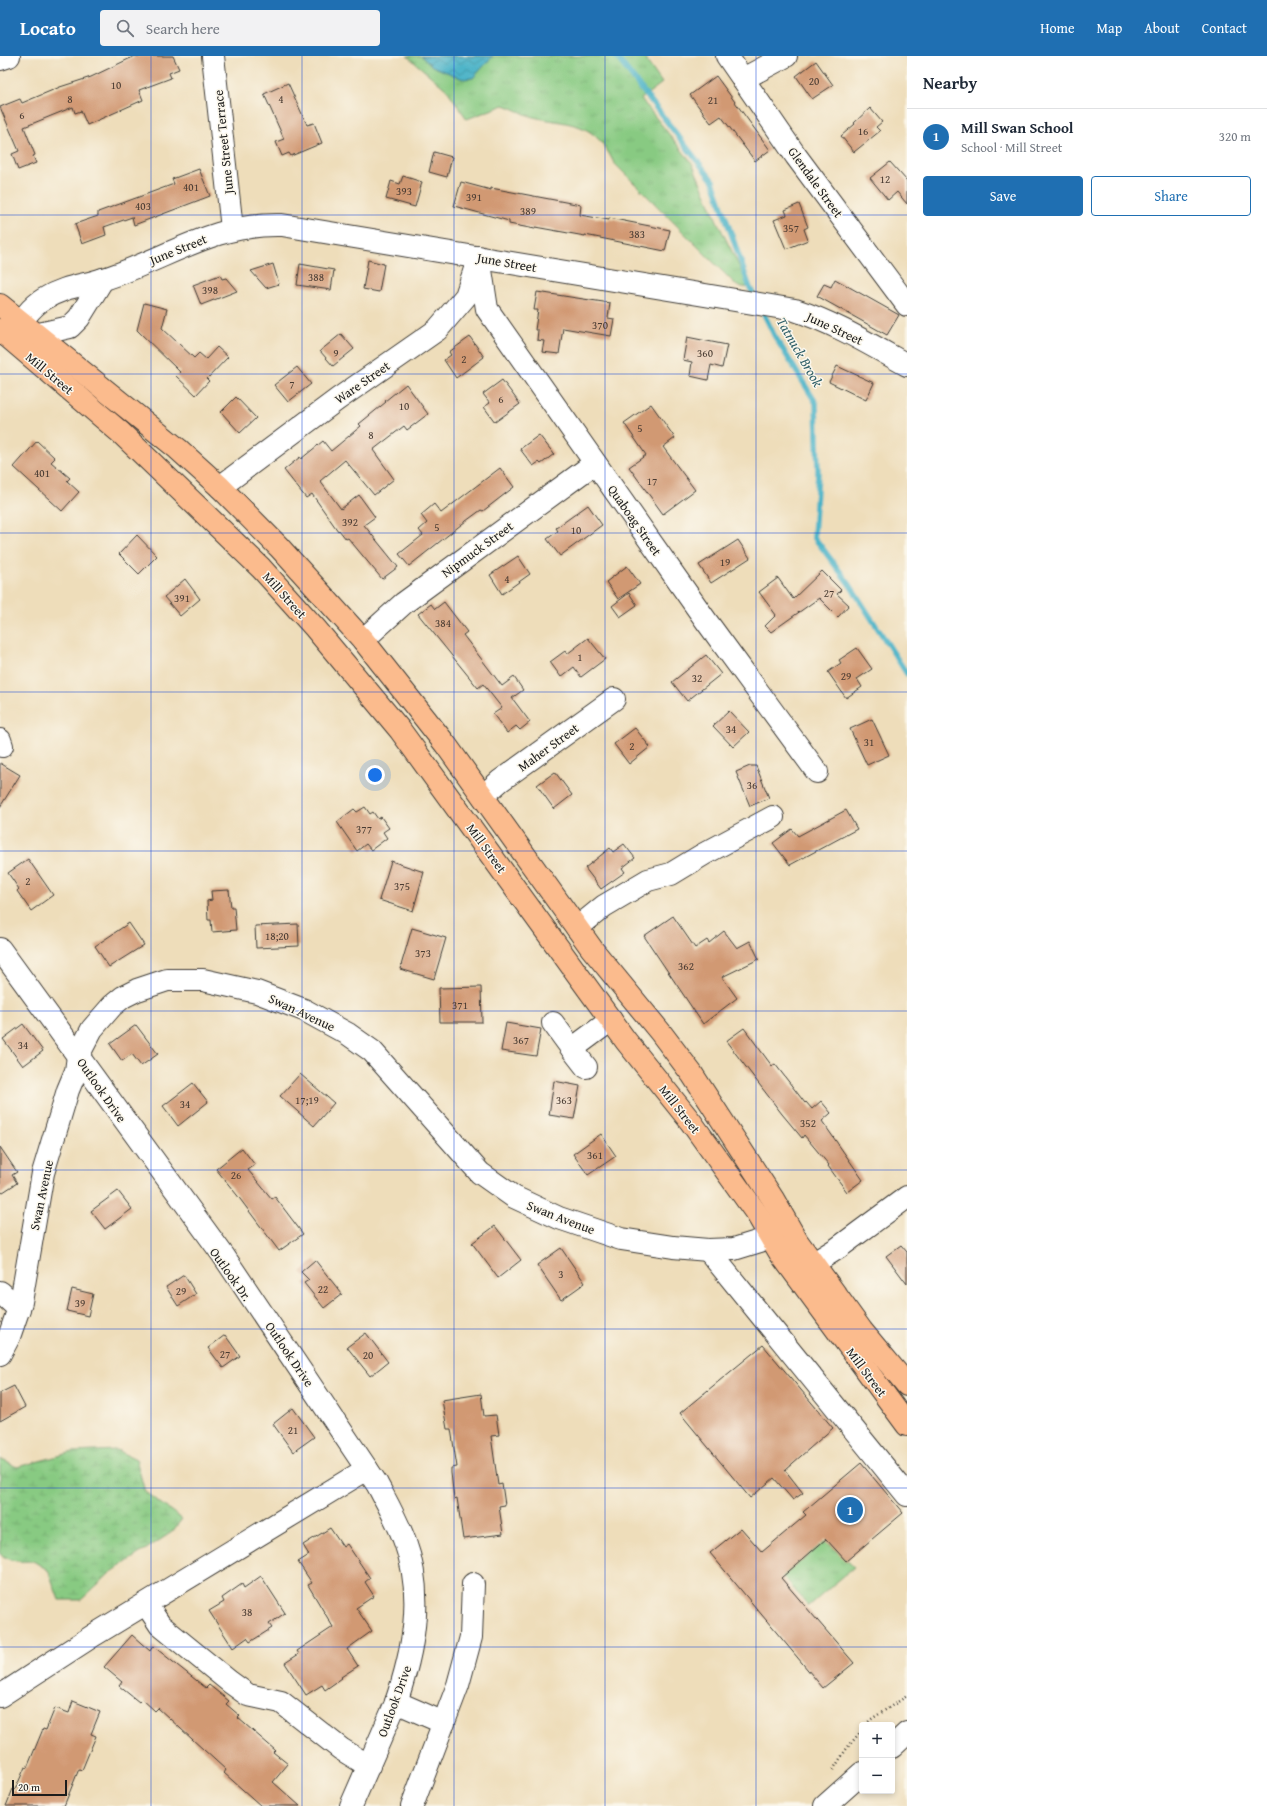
<!DOCTYPE html>
<meta charset="utf-8">
<style>
body{margin:0;font-family:"Gentium Book Plus",serif;background:#f2f2f3;color:#1f2937}
.controls{position:absolute;right:12px;bottom:12px;display:grid;overflow:hidden;border-radius:4px;box-shadow:0 2px 6px #0003}
.controls button{width:36px;height:36px;display:grid;place-items:center;padding:0;border:0;border-bottom:1px solid #e0e1e3;background:#fff;color:#1f2937;font:20px sans-serif}
.scale{position:absolute;left:12px;bottom:10px;width:55px;box-sizing:border-box;padding-left:4px;border:2px solid #1c1c1c;border-top:0;font-size:11px;line-height:14px;white-space:nowrap;color:#1c1c1c;-webkit-text-stroke:3px #fbf7ec;paint-order:stroke}
.you{position:absolute;left:375px;top:719px;width:14px;height:14px;margin:-10px;border:3px solid #fff;border-radius:50%;background:#1a73e8;box-shadow:0 0 0 6px #1a73e833}
.badge{display:grid;place-items:center;width:26px;height:26px;border-radius:50%;background:#1f6fb2;color:#fff;font-size:13px;font-weight:700}
.pin{position:absolute;translate:-50% -50%;border:2px solid #fff;box-shadow:0 1px 4px #0006}
.list{margin:0;padding:0;list-style:none}
h2{display:flex;justify-content:space-between;align-items:center;height:52px;margin:0;padding:0 16px;font-size:17px}
h2 small{font-size:13px;font-weight:400;color:#747a83}
.list li{display:grid;grid-template-columns:26px 1fr auto;gap:12px;align-items:center;box-sizing:border-box;height:56px;padding:0 16px;border-top:1px solid #e0e1e3}
.list b{display:block;font-size:15px;white-space:nowrap}
.list p{margin:0;font-size:13px;white-space:nowrap;color:#747a83}
.list em{font-size:13px;font-style:normal;color:#747a83}
.actions{display:flex;gap:8px;padding:12px 16px}
.actions a{flex:1;padding:9px 0;border:1px solid #1f6fb2;border-radius:4px;text-align:center;font-size:14px;color:#1f6fb2}
.actions .main{background:#1f6fb2;color:#fff}
.icon{flex:none;width:22px;height:22px;fill:none;stroke:currentColor;stroke-width:2;stroke-linecap:round;stroke-linejoin:round}
.map{position:relative;flex:none;width:907px;height:1750px;overflow:hidden}
header{display:flex;align-items:center;gap:24px;box-sizing:border-box;height:56px;padding:0 20px;background:#1f6fb2;color:#fff}
header strong{font-size:19px}
nav{display:flex;gap:22px;margin-inline-start:auto;font-size:14px}
.search{width:280px;height:36px;background:#f2f2f3;display:flex;align-items:center;gap:10px;box-sizing:border-box;padding:0 14px;border-radius:4px;color:#747a83;font-size:15px}
main{display:flex}
aside{flex:1;background:#fff}
.map>svg:first-child{display:block}
.wetland{fill:url(#wetland-marsh);stroke:#52734f}
.park{fill:url(#park-tufts);stroke:#52734f}
.water{fill:url(#water-waves);stroke:#326772}
.lines{fill:none;stroke-linecap:round;stroke-linejoin:round}
.stream{stroke:#48b2c7;stroke-width:5.5}
.building{fill:#d19973}
.minor-casing{stroke:#3c3934;stroke-width:24}
.major-casing{stroke:#3c3934;stroke-width:24}
.path{stroke:#3c3934;stroke-width:2.5;stroke-dasharray:1 3;stroke-linecap:butt}
.minor{stroke:#fff;stroke-width:22}
.major{stroke:#fbbb8d;stroke-width:22}
.grid{fill:none;stroke:#1d4ed8;stroke-width:1;stroke-opacity:0.55}
.labels{text-anchor:middle;stroke-width:3;stroke-linejoin:round;paint-order:stroke}
.number-label{font-size:11px;fill:#493b32}
.street-label{font-size:13px;fill:#1c1c1c;stroke:#fbf7ec}
.water-label{font-size:14px;font-style:italic;fill:#306069;stroke:#fbf7ec}
</style>
<header>
<strong>Locato</strong>
<div class="search"><svg class="icon" aria-label="search" viewBox="0 0 24 24"><circle cx="10" cy="10" r="6"/><path d="M15 15l6 6"/></svg>Search here</div>
<nav><a>Home</a><a>Map</a><a>About</a><a>Contact</a></nav>
</header>
<main>
<div class="map">
<svg width="907" height="1750" viewBox="0 0 907 1750">
<defs>
<pattern id="wetland-marsh" width="20" height="14" patternUnits="userSpaceOnUse"><rect width="20" height="14" fill="#88ca82"/><path d="M1 5h8M5 5V1M11 12h8M15 12V8" fill="none" stroke="#75ad70"/></pattern>
<pattern id="park-tufts" width="24" height="20" patternUnits="userSpaceOnUse"><rect width="24" height="20" fill="#88ca82"/><path d="M3 7l-1-3M5 7V3M7 7l1-3M15 17l-1-3M17 17v-4M19 17l1-3" fill="none" stroke="#75ad70"/></pattern>
<pattern id="water-waves" width="16" height="10" patternUnits="userSpaceOnUse"><rect width="16" height="10" fill="#48b2c7"/><path d="M0 5q4-4 8 0t8 0" fill="none" stroke="#3b90a1"/></pattern>
</defs>
<rect width="100%" height="100%" fill="#fbf7ec"/>
<filter id="ink" filterUnits="userSpaceOnUse"><feTurbulence type="fractalNoise" baseFrequency=".025" numOctaves="2"/><feDisplacementMap in="SourceGraphic" scale="8" xChannelSelector="R" yChannelSelector="G"/><feConvolveMatrix kernelMatrix="1 2 1 2 8 2 1 2 1" color-interpolation-filters="sRGB"/></filter>
<filter id="wash" filterUnits="userSpaceOnUse"><feTurbulence type="fractalNoise" baseFrequency=".012" numOctaves="4" result="noise"/><feDisplacementMap in="SourceGraphic" scale="16" xChannelSelector="R" yChannelSelector="G"/><feGaussianBlur stdDeviation="0.9" result="paint"/><feColorMatrix in="noise" values="0 0 0 0 0 0 0 0 0 0 0 0 0 0 0 0 0 1.4 0 .05"/><feComposite in="paint" operator="in"/></filter>
<g filter="url(#wash)">
<rect width="100%" height="100%" fill="#eeddba"/>
<!-- wetland -->
<path class="wetland" d="M117 1394 136 1403 145 1436 182 1463 172 1476 110 1517 81 1544H59L48 1514 33 1505C20 1506 11 1506 0 1498V1403L17 1411 73 1396Z"/>
<!-- park -->
<g class="park">
<path d="M407 0H643L662 27 641 43 692 107 718 167 750 232 737 230 614 107C593 64 574 70 533 61 523 58 514 52 504 49L467 63 447 34Z"/>
<path d="M826 1485 854 1511 809 1550 782 1520Z"/>
</g>
<!-- water -->
<path class="water" d="M421 0H493L473 22 463 23 432 10Z"/>
<g class="lines">
<!-- stream -->
<g class="stream">
<path d="M616 0 713 125 750 232 755 241"/>
<path d="M762 254 774 279 816 347 818 417 814 481 850 529 907 618"/>
</g>
</g>
<g id="blocks">
<!-- building -->
<g class="building">
<path d="M135 0H173L179 13 169 17 171 22 139 34 143 44 87 69 81 55 75 57 73 51 24 71 35 99 33 100 36 107 18 114 12 98 19 95 0 51 20 43 22 47 60 31 91 21Z"/>
<path d="M816 5 833 29 812 43 796 20Z"/>
<path d="M716 20 770 94 755 105 721 60 711 67 690 39Z"/>
<path d="M288 27 307 69 314 67 322 87 291 100 289 97 282 100 276 86 284 83 264 38Z"/>
<path d="M870 52 882 66 876 71 880 75 854 96 841 80 855 68 854 67Z"/>
<path d="M434 96 452 101 447 121 429 116Z"/>
<path d="M890 106 907 125V148L897 136 888 144 870 122Z"/>
<path d="M199 113 210 140 134 169 132 161 104 171 106 179 82 188 75 168 98 160V156L174 128 172 123Z"/>
<path d="M403 120 422 126 415 151 386 143 391 125 400 128Z"/>
<path d="M461 126 491 134V132L581 149 580 159 609 164V162L670 174 665 195 585 179V180L535 171V173L509 168V165L454 150Z"/>
<path d="M799 148 808 171 804 173 808 184 786 193 774 164 787 159 785 154Z"/>
<path d="M368 204 384 208 379 236 363 233Z"/>
<path d="M273 208 279 228 266 232 251 215Z"/>
<path d="M300 208 334 214 331 234 297 229Z"/>
<path d="M220 219 222 223 226 222 237 235 201 249 193 229Z"/>
<path d="M835 223 899 259 887 279 817 240 824 228 831 231Z"/>
<path d="M537 236 610 247 608 262 614 263 611 280 563 272 559 298 542 296 544 285 537 284 538 274H535L538 254H534Z"/>
<path d="M144 247 167 253 162 272 194 302 199 297 206 303 217 291 228 301 207 323 209 325 196 339 176 320 180 316 137 274Z"/>
<path d="M341 278 354 293 333 310 320 295Z"/>
<path d="M470 281 484 301 456 322 444 304 451 299 449 296Z"/>
<path d="M687 281 727 289 722 312 711 309 708 324 690 320 692 306 683 304Z"/>
<path d="M837 310 874 327 866 344 829 326Z"/>
<path d="M297 311 311 328 288 346 274 329Z"/>
<path d="M502 324 520 348 495 366 484 351 490 347 483 338Z"/>
<path d="M406 328 428 358 407 374 404 370 373 394 394 423 374 439 345 404 320 425 341 453 359 439 375 461 364 469 398 511 382 523 348 482 346 483 339 474 338 475 312 438 306 442 284 414 300 401 301 403 323 385 331 395 361 370 359 368 386 346 385 345Z"/>
<path d="M236 341 256 362 240 377 221 356Z"/>
<path d="M651 348 675 382 663 391 695 434 663 458 629 411 646 399 624 367Z"/>
<path d="M539 379 554 398 541 408 539 406 533 410 520 393Z"/>
<path d="M37 385 55 402 51 406 70 422 67 425 79 436 62 455 14 411Z"/>
<path d="M500 412 514 431 483 455 481 454 462 468 409 510 399 498 423 479 419 474 427 467 421 459 434 448 441 457Z"/>
<path d="M588 449 602 469 560 500 547 483 558 475 556 472Z"/>
<path d="M137 479 157 500 139 518 119 498Z"/>
<path d="M738 484 750 502 711 527 699 509Z"/>
<path d="M518 500 530 518 502 538 490 519Z"/>
<path d="M627 510 640 528 618 543 606 526Z"/>
<path d="M822 515 841 534 837 538 849 549 838 561 819 542 771 576 765 570 776 559 759 536 778 522 793 543Z"/>
<path d="M185 523 200 543 180 560 164 541Z"/>
<path d="M629 537 637 549 620 561 612 550Z"/>
<path d="M444 546 467 576 463 579 502 630 514 621 523 634 512 642 530 666 520 674 516 670 507 677 493 658 502 652 483 628 478 632 418 558 431 548 435 553Z"/>
<path d="M588 582 605 603 581 621 574 611 561 621 550 606 565 595 567 598Z"/>
<path d="M857 592 872 613 857 623 862 631 846 642 828 616 841 607 839 604Z"/>
<path d="M706 599 721 618 687 645 672 626Z"/>
<path d="M729 655 749 676 733 691 713 670Z"/>
<path d="M872 663 889 699 867 709 850 673Z"/>
<path d="M635 672 650 691 629 708 614 688Z"/>
<path d="M0 707 20 719 0 751Z"/>
<path d="M750 710H756L769 742 750 750 736 716Z"/>
<path d="M555 716 572 739 554 753 537 729Z"/>
<path d="M365 751 370 758 373 756 378 763 381 761 389 772 383 776 387 782 371 794 366 788 357 795 337 766 354 753 357 756Z"/>
<path d="M846 754 857 773 790 809 773 787 792 773 798 780Z"/>
<path d="M624 788 635 802 622 812 625 816 601 833 585 812 610 792 613 796Z"/>
<path d="M28 803 53 839 31 855 17 835 19 833 8 817Z"/>
<path d="M391 805 424 816 413 855 379 844Z"/>
<path d="M229 834 231 851H234L236 874 212 876 211 864H208L207 845 212 844 211 835Z"/>
<path d="M673 860 695 892 707 884 709 887 724 875 737 892 750 885 759 903 722 921 737 942 703 968 644 880Z"/>
<path d="M129 867 144 889 109 911 95 890Z"/>
<path d="M298 868 299 890 256 892 255 870Z"/>
<path d="M412 872 446 882 434 923 400 913Z"/>
<path d="M481 931 482 966H440L439 932Z"/>
<path d="M506 967 541 973 536 1000 501 995Z"/>
<path d="M23 968 43 995 23 1010 3 983Z"/>
<path d="M136 969 158 998 141 1010 132 998 122 1005 110 988Z"/>
<path d="M744 972 772 1010 775 1008 805 1047 806 1046 812 1053 821 1045 831 1057 822 1065 863 1124 847 1136 828 1110 829 1109 804 1079 802 1082 782 1058 726 985Z"/>
<path d="M300 1018 334 1047 314 1070 280 1040Z"/>
<path d="M554 1025 580 1030 574 1063 549 1059Z"/>
<path d="M193 1027 208 1046 178 1070 163 1050Z"/>
<path d="M601 1078 616 1100 588 1119 573 1098Z"/>
<path d="M0 1091 17 1116 12 1119 17 1127 0 1138Z"/>
<path d="M242 1092 255 1109 248 1114 272 1143 275 1141 303 1178 279 1195 237 1139 216 1113Z"/>
<path d="M118 1135 132 1153 105 1173 91 1155Z"/>
<path d="M495 1170 521 1204 498 1222 472 1187Z"/>
<path d="M901 1189 907 1196V1228L886 1200Z"/>
<path d="M561 1192 585 1227 561 1244 537 1209Z"/>
<path d="M315 1204 342 1238 324 1252 304 1227 309 1224 301 1216Z"/>
<path d="M184 1219 196 1238 178 1250 166 1231Z"/>
<path d="M72 1233 93 1238 88 1260 67 1255Z"/>
<path d="M366 1277 388 1306 370 1320 347 1291Z"/>
<path d="M225 1279 240 1300 223 1312 208 1292Z"/>
<path d="M763 1289 833 1372 785 1414 803 1437 793 1444 774 1422 750 1442 680 1357Z"/>
<path d="M14 1330 25 1351 0 1365V1337Z"/>
<path d="M481 1338 484 1360 496 1359 499 1379 491 1380 498 1429 502 1428 505 1449 499 1450 503 1478 463 1483 457 1442 454 1443 451 1417V1412L457 1411 451 1373H447L442 1344Z"/>
<path d="M293 1352 314 1381 293 1396 273 1368Z"/>
<path d="M861 1407 903 1457 846 1505 826 1483 781 1522 854 1607 823 1632 710 1497 741 1472 762 1496 806 1459 803 1456Z"/>
<path d="M330 1472 343 1491 347 1488 370 1522 365 1526 374 1540 356 1552 372 1575 347 1593 358 1610 341 1621 342 1622 325 1634 322 1629 306 1639 285 1607 299 1598 297 1595 333 1571 308 1529 312 1527 298 1506 309 1499 303 1489Z"/>
<path d="M261 1520 285 1557 269 1568 272 1572 250 1586 247 1582 233 1592 209 1555 224 1546 222 1542 242 1528 244 1532Z"/>
<path d="M132 1579 150 1595 153 1590 206 1632 209 1629 229 1645 226 1648 240 1660 238 1662 275 1694 273 1696 288 1708 273 1726 300 1750H261L224 1717 226 1714 158 1652 155 1655 142 1643 139 1646 119 1630 122 1626 104 1611Z"/>
<path d="M73 1645 100 1656 91 1678 96 1680 82 1714 79 1713 64 1750H6L13 1733 15 1734 25 1711 27 1712 43 1673 46 1674 55 1652 69 1657Z"/>
</g>
</g>
</g>
<g filter="url(#ink)">
<use href="#blocks" fill-opacity="0" stroke="#3c3934" stroke-width="1"/>
<g class="lines">
<!-- minor casing -->
<g class="minor-casing">
<g id="minor">
<path d="M213 0 232 173"/>
<path d="M727 0 796 100 907 249"/>
<path d="M0 3 9 0"/>
<path d="M743 23 786 0"/>
<path d="M479 201 487 253 707 566 817 716"/>
<path d="M21 282 70 271 79 262 103 223"/>
<path d="M12 283C19 268 29 252 44 243 65 230 82 230 104 223 167 203 213 167 282 169L795 254C835 267 871 289 907 309"/>
<path d="M220 431 338 343 437 274 466 240 478 204"/>
<path d="M363 584 404 547 595 407"/>
<path d="M0 684 2 690"/>
<path d="M483 740 500 725 614 643"/>
<path d="M577 872 604 850 648 824 671 818 704 798 773 761"/>
<path d="M0 893 223 1199 377 1428C387 1447 398 1466 405 1486 425 1540 413 1597 395 1649L351 1750"/>
<path d="M553 967 572 993 611 964"/>
<path d="M572 993 586 1011"/>
<path d="M708 1194 907 1439"/>
<path d="M814 1207 838 1192 907 1141"/>
<path d="M0 1236 19 1253"/>
<path d="M0 1298 9 1281 21 1246 43 1117 68 1034 76 1015 78 1000 92 973 112 950 123 941 137 934 167 924H203L257 936 304 954 348 978 372 995 480 1117 514 1141 559 1162 621 1183 673 1191 708 1194 734 1193 760 1185 785 1168"/>
<path d="M146 1548 160 1569 230 1626 248 1639 281 1646 341 1693 369 1710"/>
<path d="M0 1640 94 1579 367 1413"/>
<path d="M396 1646 444 1667"/>
<path d="M892 1691 907 1677"/>
<path d="M412 1750 458 1629 471 1581 473 1528"/>
<path d="M825 1750 862 1717"/>
</g>
</g>
<!-- major casing -->
<g class="major-casing">
<g id="major">
<path d="M0 249 178 393 220 431 279 491 363 584 446 689 592 893 661 977 692 1018 773 1143 797 1185 862 1275 907 1329"/>
<path d="M0 274 121 377 261 512 315 572 400 674 626 985 691 1066 757 1158 780 1197 907 1369"/>
</g>
</g>
<!-- path -->
<g class="path">
<path d="M866 1669 870 1664 907 1640"/>
<path d="M833 1714 847 1692 862 1674"/>
</g>
<!-- minor -->
<use href="#minor" class="minor"/>
<!-- major -->
<use href="#major" class="major"/>
</g>
</g>
<!-- grid -->
<path class="grid" d="M151 0V1750M302 0V1750M454 0V1750M605 0V1750M756 0V1750M0 159H907M0 318H907M0 477H907M0 636H907M0 795H907M0 955H907M0 1114H907M0 1273H907M0 1432H907M0 1591H907"/>
<g class="labels">
<!-- number labels -->
<g class="number-label">
<text x="814" y="29">20</text>
<text x="116" y="33">10</text>
<text x="70" y="47">8</text>
<text x="281" y="47">4</text>
<text x="713" y="48">21</text>
<text x="22" y="63">6</text>
<text x="863" y="79">16</text>
<text x="885" y="127">12</text>
<text x="191" y="135">401</text>
<text x="404" y="139">393</text>
<text x="474" y="145">391</text>
<text x="143" y="154">403</text>
<text x="528" y="159">389</text>
<text x="791" y="176">357</text>
<text x="637" y="182">383</text>
<text x="316" y="225">388</text>
<text x="210" y="238">398</text>
<text x="600" y="273">370</text>
<text x="336" y="301">9</text>
<text x="705" y="301">360</text>
<text x="464" y="307">2</text>
<text x="292" y="332">7</text>
<text x="501" y="347">6</text>
<text x="404" y="354">10</text>
<text x="640" y="376">5</text>
<text x="371" y="383">8</text>
<text x="42" y="421">401</text>
<text x="652" y="429">17</text>
<text x="350" y="470">392</text>
<text x="437" y="475">5</text>
<text x="576" y="478">10</text>
<text x="725" y="510">19</text>
<text x="507" y="527">4</text>
<text x="829" y="541">27</text>
<text x="182" y="546">391</text>
<text x="443" y="571">384</text>
<text x="580" y="605">1</text>
<text x="846" y="624">29</text>
<text x="697" y="626">32</text>
<text x="731" y="677">34</text>
<text x="869" y="690">31</text>
<text x="632" y="694">2</text>
<text x="752" y="733">36</text>
<text x="364" y="777">377</text>
<text x="28" y="829">2</text>
<text x="402" y="834">375</text>
<text x="277" y="884">18;20</text>
<text x="423" y="901">373</text>
<text x="686" y="914">362</text>
<text x="460" y="953">371</text>
<text x="521" y="988">367</text>
<text x="23" y="993">34</text>
<text x="307" y="1048">17;19</text>
<text x="564" y="1048">363</text>
<text x="185" y="1052">34</text>
<text x="808" y="1071">352</text>
<text x="595" y="1103">361</text>
<text x="236" y="1123">26</text>
<text x="561" y="1222">3</text>
<text x="323" y="1237">22</text>
<text x="181" y="1239">29</text>
<text x="80" y="1251">39</text>
<text x="225" y="1302">27</text>
<text x="368" y="1303">20</text>
<text x="293" y="1378">21</text>
<text x="247" y="1560">38</text>
</g>
<!-- street labels -->
<g class="street-label">
<text transform="translate(223 86) rotate(-96)" y="5">June Street Terrace</text>
<text transform="translate(816 126) rotate(54)" y="5">Glendale Street</text>
<text transform="translate(178 193) rotate(-22)" y="5">June Street</text>
<text transform="translate(507 206) rotate(10)" y="5">June Street</text>
<text transform="translate(835 272) rotate(25)" y="5">June Street</text>
<text transform="translate(50 317) rotate(40)" y="5">Mill Street</text>
<text transform="translate(362 326) rotate(-35)" y="5">Ware Street</text>
<text transform="translate(635 464) rotate(55)" y="5">Quaboag Street</text>
<text transform="translate(477 493) rotate(-36)" y="5">Nipmuck Street</text>
<text transform="translate(285 539) rotate(48)" y="5">Mill Street</text>
<text transform="translate(548 691) rotate(-36)" y="5">Maher Street</text>
<text transform="translate(487 792) rotate(54)" y="5">Mill Street</text>
<text transform="translate(302 956) rotate(25)" y="5">Swan Avenue</text>
<text transform="translate(102 1034) rotate(55)" y="5">Outlook Drive</text>
<text transform="translate(680 1053) rotate(52)" y="5">Mill Street</text>
<text transform="translate(41 1139) rotate(-78)" y="5">Swan Avenue</text>
<text transform="translate(561 1161) rotate(21)" y="5">Swan Avenue</text>
<text transform="translate(231 1218) rotate(55)" y="5">Outlook Dr.</text>
<text transform="translate(290 1298) rotate(56)" y="5">Outlook Drive</text>
<text transform="translate(867 1316) rotate(53)" y="5">Mill Street</text>
<text transform="translate(394 1645) rotate(-70)" y="5">Outlook Drive</text>
</g>
<!-- water labels -->
<g class="water-label">
<text transform="translate(800 296) rotate(60)" y="5">Tatnuck Brook</text>
</g>
</g>
</svg>
<div class="controls">
<button>+</button>
<button>−</button>
</div>
<div class="scale">20 m</div>
<div class="you"></div>
<div class="pin badge" style="left:850px;top:1454px">1</div>
</div>
<aside>
<h2>Nearby<small></small></h2>
<ul class="list">
<li><span class="badge">1</span><div><b>Mill Swan School</b><p>School · Mill Street</p></div><em>320 m</em></li>
</ul>
<div class="actions"><a class="main">Save</a><a>Share</a></div>
</aside>
</main>
